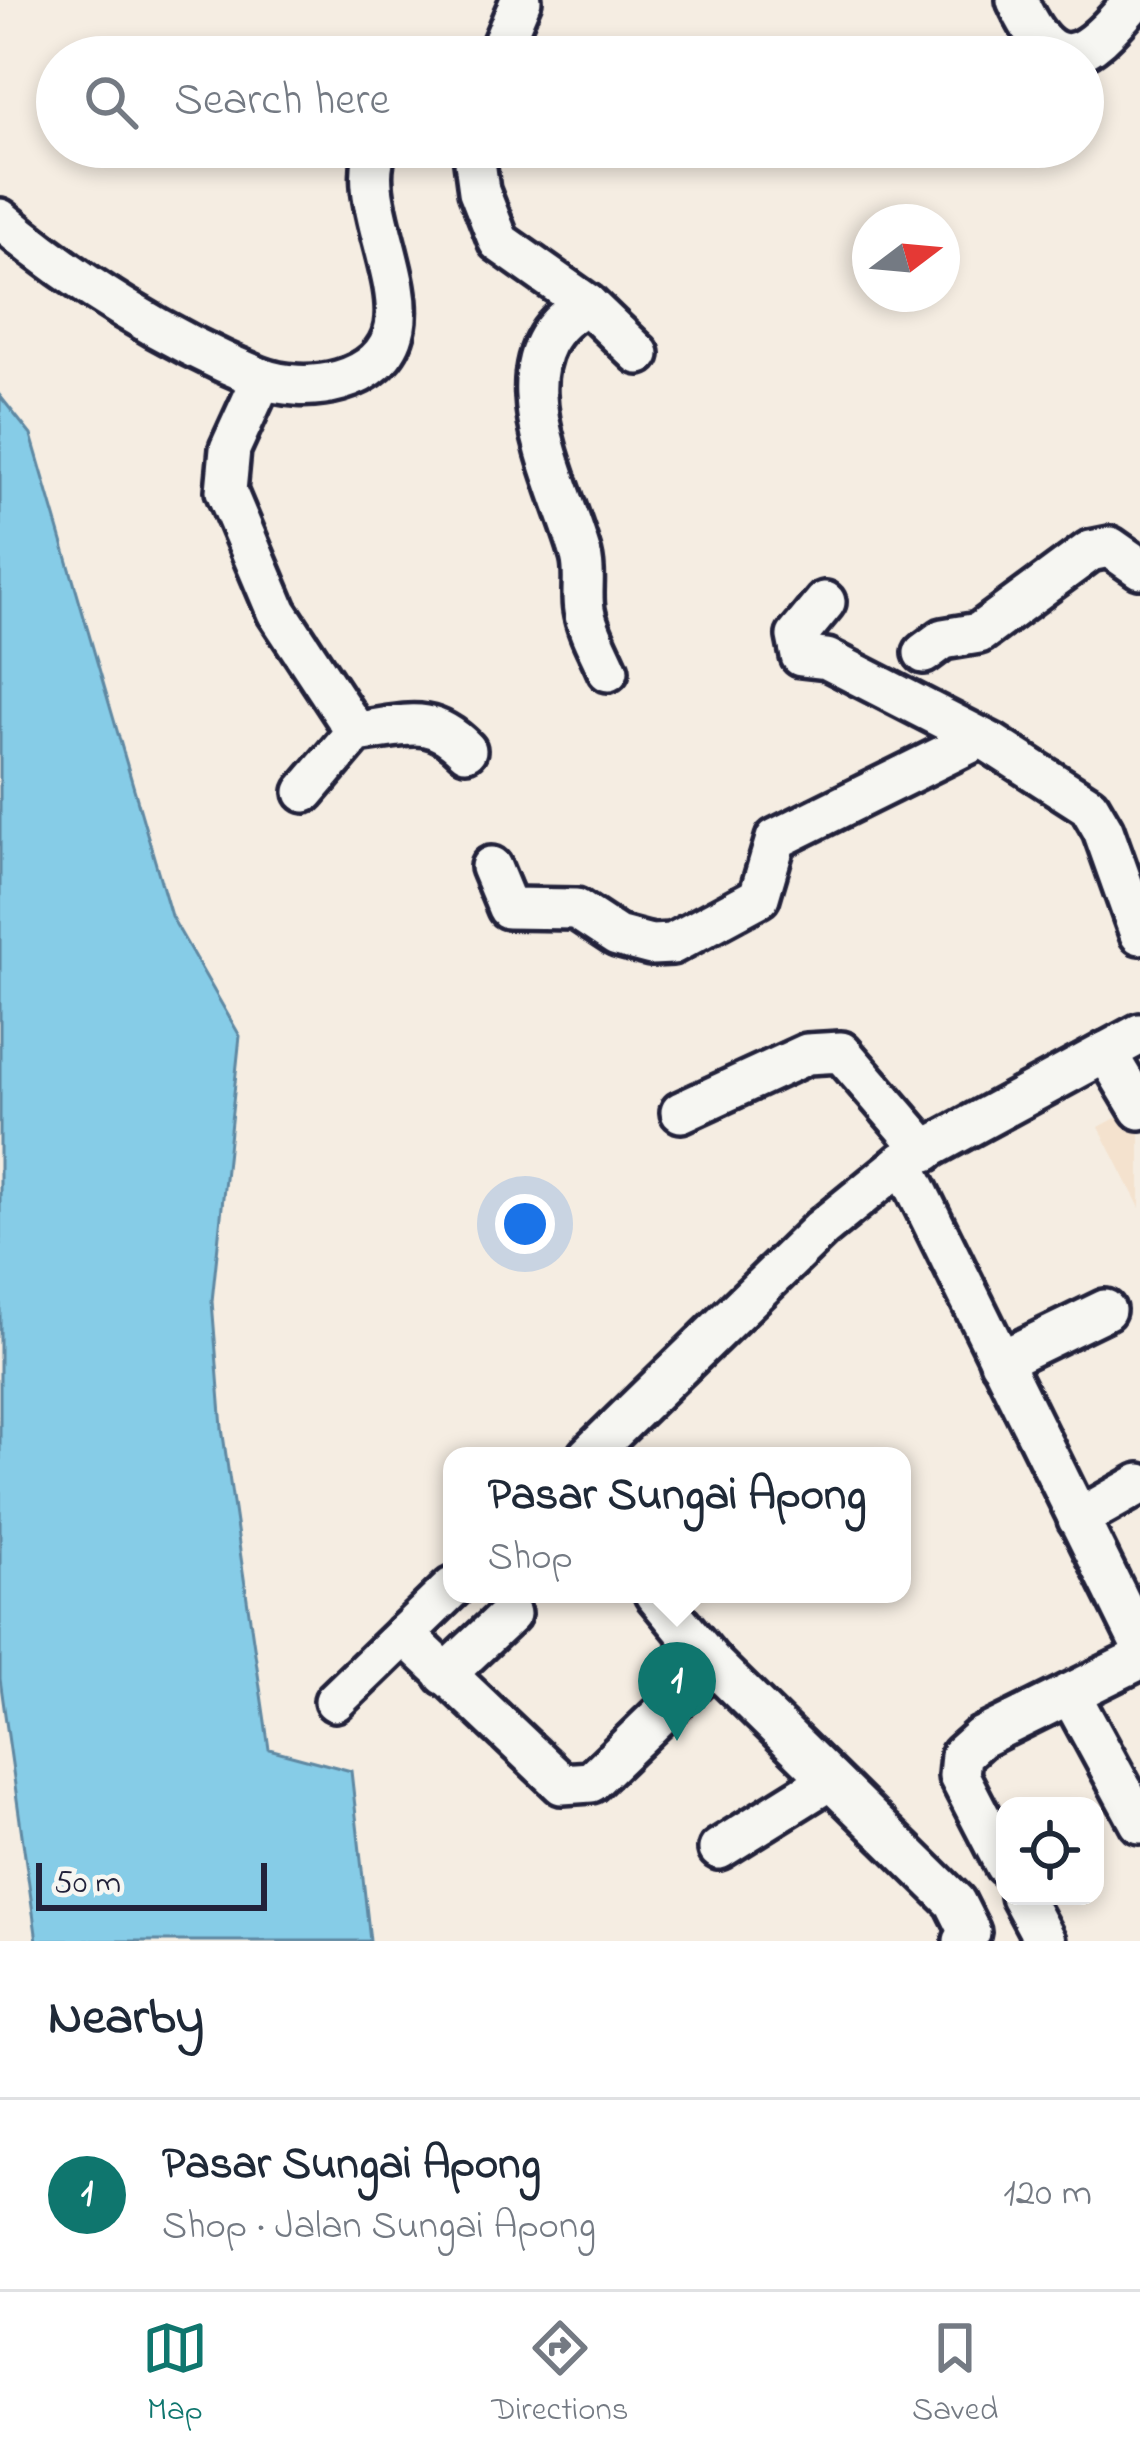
<!DOCTYPE html>
<meta charset="utf-8">
<style>
body{margin:0;font-family:"Indie Flower",sans-serif;background:#f6f6f7;color:#1f2937}
.controls{position:absolute;right:36px;bottom:36px;display:grid;overflow:hidden;border-radius:24px;box-shadow:0 6px 18px #0003}
.controls button{width:108px;height:108px;display:grid;place-items:center;padding:0;border:0;border-bottom:3px solid #e0e1e3;background:#fff;color:#1f2937;font:60px sans-serif}
.compass{position:absolute;left:852px;top:204px;width:108px;height:108px;border-radius:50%;background:#fff;box-shadow:0 6px 18px #0003;rotate:74deg}
.scale{position:absolute;left:36px;bottom:30px;width:231px;box-sizing:border-box;padding-left:12px;border:6px solid #22223b;border-top:0;font-size:33px;line-height:42px;white-space:nowrap;color:#22223b;-webkit-text-stroke:9px #f6f6f2;paint-order:stroke}
.you{position:absolute;left:525px;top:1224px;width:42px;height:42px;margin:-30px;border:9px solid #fff;border-radius:50%;background:#1a73e8;box-shadow:0 0 0 18px #1a73e833}
.badge{display:grid;place-items:center;width:78px;height:78px;border-radius:50%;background:#0f766e;color:#fff;font-size:39px;font-weight:700}
.pin{position:absolute;translate:-50% -99px;filter:drop-shadow(0 3px 6px #0008)}
.pin::after{content:'';position:absolute;top:63px;width:42px;height:36px;background:inherit;clip-path:polygon(0 0,100% 0,50% 100%)}
.popup{position:absolute;left:443px;top:1447px;width:468px;height:156px;box-sizing:border-box;display:grid;place-content:center;border-radius:24px;background:#fff;filter:drop-shadow(0 3px 9px #0005);font-size:39px;white-space:nowrap;color:#747a83}
.popup b{font-size:45px;color:#1f2937}
.popup::after{content:'';position:absolute;left:50%;top:100%;margin-left:-24px;border:24px solid transparent;border-top-color:#fff}
.list{margin:0;padding:0;list-style:none}
h2{display:flex;justify-content:space-between;align-items:center;height:156px;margin:0;padding:0 48px;font-size:51px}
h2 small{font-size:39px;font-weight:400;color:#747a83}
.list li{display:grid;grid-template-columns:78px 1fr auto;gap:36px;align-items:center;box-sizing:border-box;height:192px;padding:0 48px;border-top:3px solid #e0e1e3}
.list b{display:block;font-size:45px;white-space:nowrap}
.list p{margin:0;font-size:39px;white-space:nowrap;color:#747a83}
.list em{font-size:39px;font-style:normal;color:#747a83}
.icon{flex:none;width:66px;height:66px;fill:none;stroke:currentColor;stroke-width:2;stroke-linecap:round;stroke-linejoin:round}
.map{position:relative;flex:none;width:1140px;height:1941px;overflow:hidden}
.search{position:absolute;background:#fff;box-shadow:0 6px 18px #0003;left:36px;right:36px;top:36px;height:132px;display:flex;align-items:center;gap:30px;box-sizing:border-box;padding:0 42px;border-radius:66px;color:#747a83;font-size:45px}
.sheet{height:348px;background:#fff}
nav{display:flex;justify-content:space-around;align-items:center;box-sizing:border-box;height:168px;border-top:3px solid #e0e1e3;background:#fff;font-size:33px;color:#747a83}
nav a{display:grid;justify-items:center;gap:6px}
nav .on{color:#0f766e}
.map>svg:first-child{display:block}
.built{fill:#f4e2ce}
.water{fill:#86cce7;stroke:#5e88a2;stroke-width:3}
.lines{fill:none;stroke-linecap:round;stroke-linejoin:round}
.minor-casing{stroke:#22223b;stroke-width:48}
.minor{stroke:#f6f6f2;stroke-width:39}
</style>
<div class="map">
<svg width="1140" height="1941" viewBox="0 0 1140 1941">
<rect width="100%" height="100%" fill="#f5ede2"/>
<filter id="ink" filterUnits="userSpaceOnUse"><feTurbulence type="fractalNoise" baseFrequency=".00833" numOctaves="2"/><feDisplacementMap in="SourceGraphic" scale="24" xChannelSelector="R" yChannelSelector="G"/><feConvolveMatrix kernelMatrix="1 2 1 2 8 2 1 2 1" color-interpolation-filters="sRGB"/></filter>
<g filter="url(#ink)">
<!-- built -->
<path class="built" d="M1140 1105V1208L1099 1127Z"/>
<!-- water -->
<path class="water" d="M0 396 31 435 171 916 240 1036 212 1301 222 1428 269 1749 351 1771 370 1941H37L0 1679Z"/>
<g class="lines">
<!-- minor casing -->
<g class="minor-casing">
<g id="minor">
<path d="M1017 0C1055 85 1087 56 1132 3"/>
<path d="M497 57 521 0"/>
<path d="M473 147 479 191 499 242 587 304 639 354"/>
<path d="M0 219C74 282 168 340 258 377 305 396 384 384 395 327 405 274 354 190 378 147"/>
<path d="M587 304C488 354 559 477 581 555 586 574 581 591 584 610 587 630 600 652 608 671"/>
<path d="M262 379 230 449 226 491 277 612 356 732"/>
<path d="M825 602 797 636 801 656 827 659 991 743 1089 806 1103 830 1140 934"/>
<path d="M924 653 943 639 979 633 1090 551 1110 547 1140 568"/>
<path d="M305 792 356 732C404 727 429 712 466 750"/>
<path d="M491 867 508 908 576 909 617 936 651 945 672 944 759 897 776 839 978 739"/>
<path d="M1106 1052 1140 1109"/>
<path d="M681 1112 807 1054 841 1052 926 1151"/>
<path d="M903 1162 1140 1643"/>
<path d="M1000 1361 1105 1310"/>
<path d="M588 1456 821 1229 903 1162 1140 1034"/>
<path d="M1078 1519 1140 1484"/>
<path d="M655 1594 713 1664 955 1902 970 1932 964 1941"/>
<path d="M404 1634 562 1784 591 1782 713 1664"/>
<path d="M445 1675 510 1614"/>
<path d="M1070 1694 1140 1823"/>
<path d="M335 1701 452 1588"/>
<path d="M719 1849 828 1781"/>
<path d="M1005 1865 959 1776 961 1755 980 1738 1140 1659"/>
<path d="M1021 1896 1045 1941"/>
</g>
</g>
<!-- minor -->
<use href="#minor" class="minor"/>
</g>
</g>
</svg>
<div class="controls">
<button><svg class="icon" aria-label="locate" viewBox="0 0 24 24"><circle cx="12" cy="12" r="6"/><path d="M12 2v4M12 18v4M2 12h4M18 12h4"/></svg></button>
</div>
<svg class="compass" viewBox="-18 -18 36 36"><path d="M0-13l5 13h-10z" fill="#e53935"/><path d="M0 13l5-13h-10z" fill="#747a83"/></svg>
<div class="scale">50 m</div>
<div class="you"></div>
<div class="pin badge" style="left:677px;top:1741px">1</div>
<div class="popup"><b>Pasar Sungai Apong</b>Shop</div>
<div class="search"><svg class="icon" aria-label="search" viewBox="0 0 24 24"><circle cx="10" cy="10" r="6"/><path d="M15 15l6 6"/></svg>Search here</div>
</div>
<section class="sheet">
<h2>Nearby<small></small></h2>
<ul class="list">
<li><span class="badge">1</span><div><b>Pasar Sungai Apong</b><p>Shop · Jalan Sungai Apong</p></div><em>120 m</em></li>
</ul>
</section>
<nav>
<a class="on"><svg class="icon" aria-label="map" viewBox="0 0 24 24"><path d="M3 6l6-2 6 2 6-2v14l-6 2-6-2-6 2zM9 4v14M15 6v14"/></svg>Map</a>
<a><svg class="icon" aria-label="directions" viewBox="0 0 24 24"><path d="M12 3l9 9-9 9-9-9zM9 14v-3h6M13 9l2 2-2 2"/></svg>Directions</a>
<a><svg class="icon" aria-label="saved" viewBox="0 0 24 24"><path d="M7 4h10v16l-5-4-5 4z"/></svg>Saved</a>
</nav>
